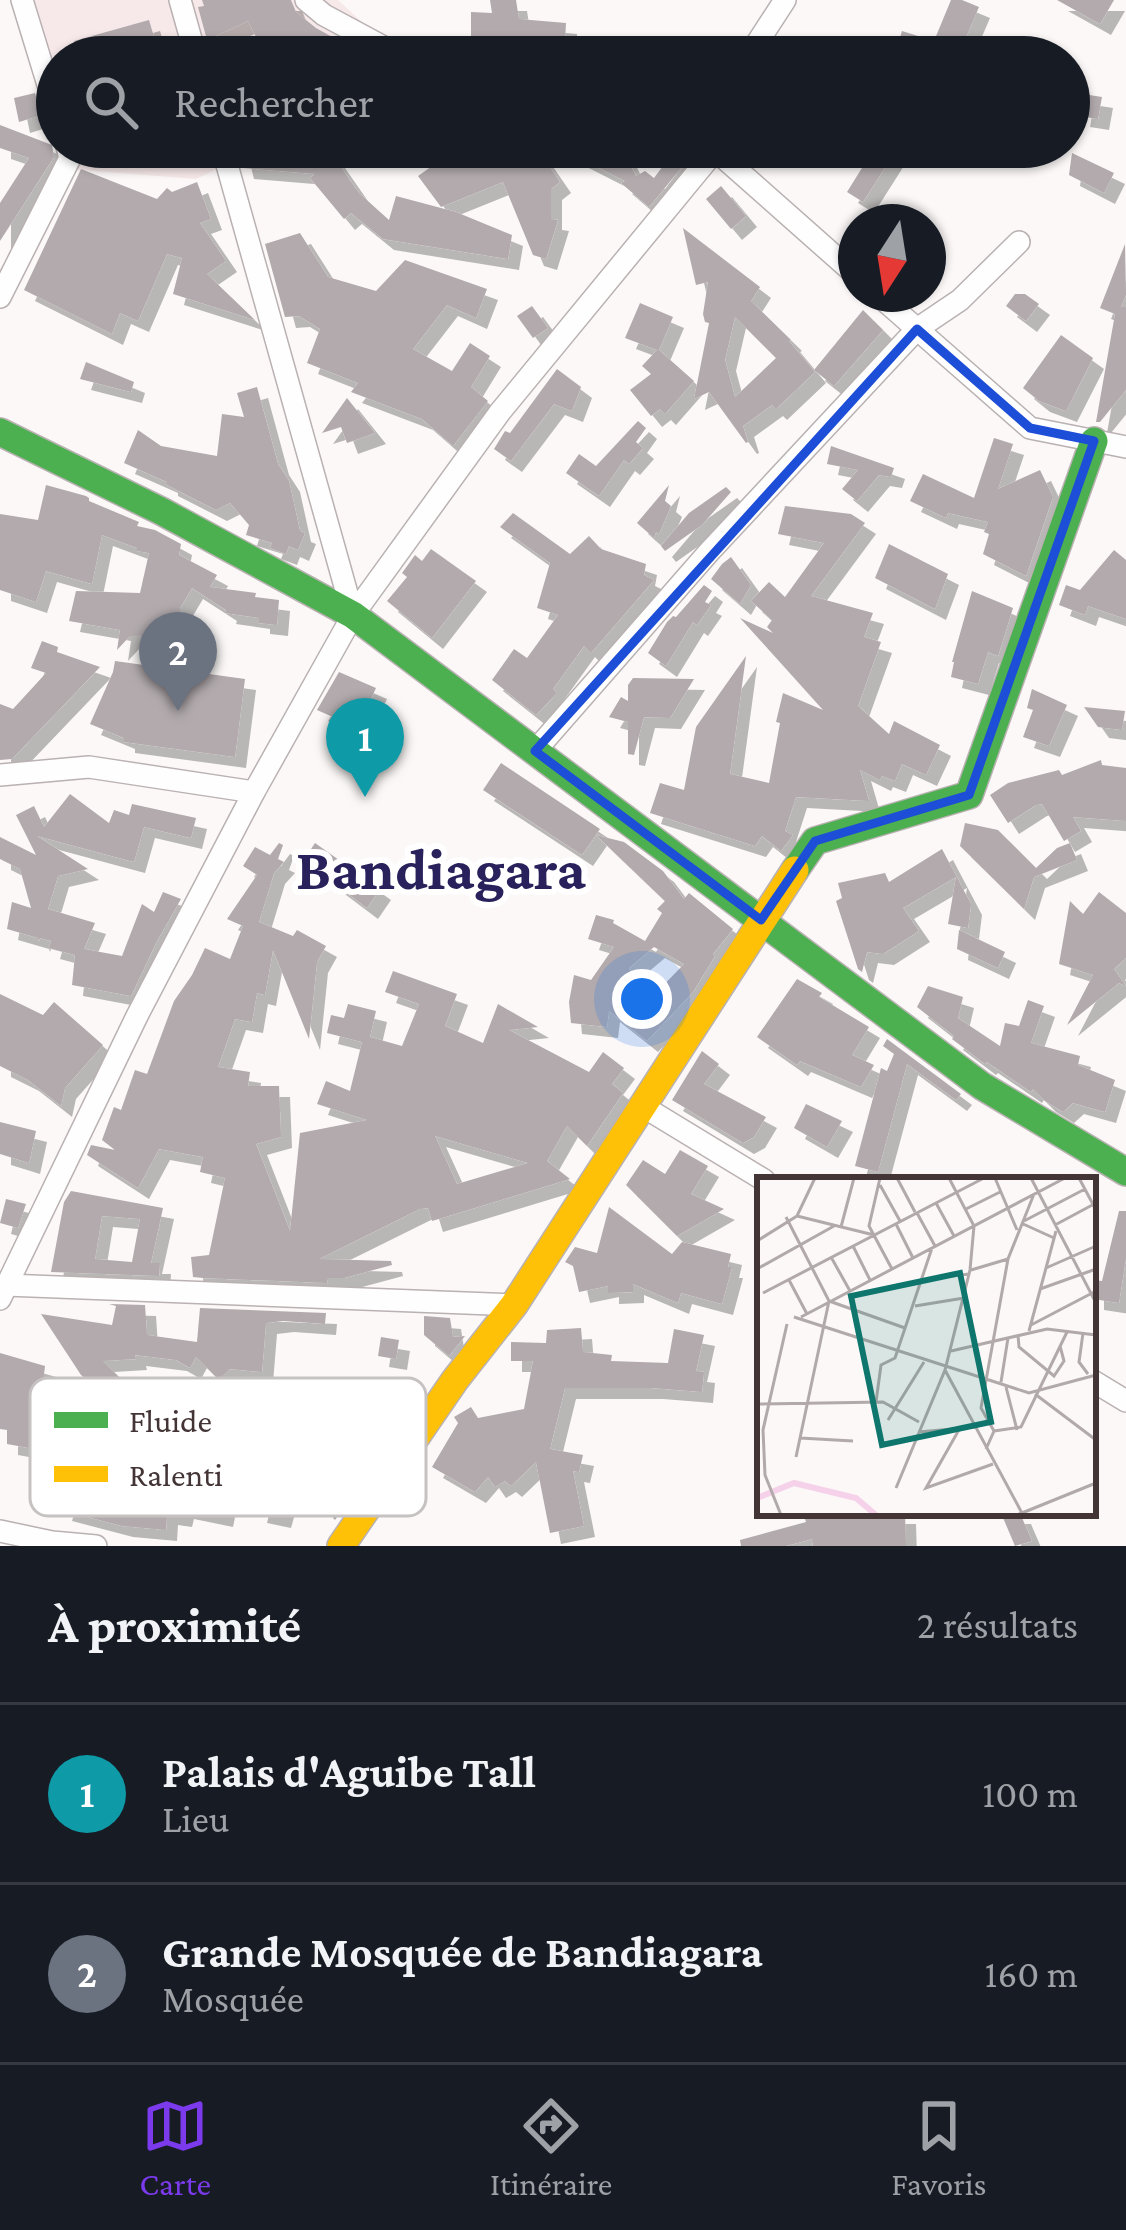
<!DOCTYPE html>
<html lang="fr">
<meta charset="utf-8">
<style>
body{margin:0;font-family:"Crimson Pro",serif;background:#20242c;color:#f1f3f6}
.compass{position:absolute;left:838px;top:204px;width:108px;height:108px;border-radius:50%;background:#171b24;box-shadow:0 3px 9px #0004;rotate:192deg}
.you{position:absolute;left:642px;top:999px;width:42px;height:42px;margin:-30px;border:9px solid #fff;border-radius:50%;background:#1a73e8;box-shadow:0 0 0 18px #1a73e833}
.badge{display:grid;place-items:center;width:78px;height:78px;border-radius:50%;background:#7c3aed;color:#fff;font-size:39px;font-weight:700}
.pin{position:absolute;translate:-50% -99px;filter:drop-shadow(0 3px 6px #0008)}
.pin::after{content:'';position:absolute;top:63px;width:42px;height:36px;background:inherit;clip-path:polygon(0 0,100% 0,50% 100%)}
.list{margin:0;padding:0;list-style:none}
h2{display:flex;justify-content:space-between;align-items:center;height:156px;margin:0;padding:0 48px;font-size:51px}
h2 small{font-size:39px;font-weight:400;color:#9ea1a6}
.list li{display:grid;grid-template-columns:78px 1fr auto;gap:36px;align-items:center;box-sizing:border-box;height:180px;padding:0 48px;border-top:3px solid #363941}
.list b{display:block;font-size:45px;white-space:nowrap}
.list p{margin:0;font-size:39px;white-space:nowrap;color:#9ea1a6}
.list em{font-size:39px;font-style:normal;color:#9ea1a6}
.icon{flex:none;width:66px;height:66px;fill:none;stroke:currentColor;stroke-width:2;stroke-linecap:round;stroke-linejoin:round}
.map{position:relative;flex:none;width:1126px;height:1546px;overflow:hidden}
.search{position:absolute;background:#171b24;box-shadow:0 3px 9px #0004;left:36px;right:36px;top:36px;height:132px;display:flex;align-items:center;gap:30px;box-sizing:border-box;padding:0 42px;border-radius:66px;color:#9ea1a6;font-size:45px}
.sheet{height:516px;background:#171b24}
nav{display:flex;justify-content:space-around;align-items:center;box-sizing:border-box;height:168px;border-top:3px solid #363941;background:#171b24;font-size:33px;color:#9ea1a6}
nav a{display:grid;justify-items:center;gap:6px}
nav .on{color:#7c3aed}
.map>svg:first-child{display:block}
.built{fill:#f7e9e9}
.building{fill:#b2aaad;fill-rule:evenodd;filter:url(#shadow)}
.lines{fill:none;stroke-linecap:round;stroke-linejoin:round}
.street-casing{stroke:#b9b1b2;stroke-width:24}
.fast-casing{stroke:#b9b1b2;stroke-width:30}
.slow-casing{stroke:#b9b1b2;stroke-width:30}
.street{stroke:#fffefe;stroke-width:21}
.fast{stroke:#4caf50;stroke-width:27}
.slow{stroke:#ffc107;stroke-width:27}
.marked{fill:none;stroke:#1d4ed8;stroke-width:9;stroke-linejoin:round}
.labels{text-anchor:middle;stroke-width:12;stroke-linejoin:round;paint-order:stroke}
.town-label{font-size:60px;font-weight:bold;fill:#28215b;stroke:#fff}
.inset-river{fill:none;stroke:#f5d2e9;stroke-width:6}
.inset-road{fill:none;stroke:#b2aaaa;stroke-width:3}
.view{fill:#0f766e;fill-opacity:0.15;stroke:#0f766e;stroke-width:6}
.inset-edge{fill:none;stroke:#433435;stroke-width:6}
.key{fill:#fff;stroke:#c7c2c2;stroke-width:3}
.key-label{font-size:33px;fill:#433435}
</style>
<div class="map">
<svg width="1126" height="1546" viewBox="0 0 1126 1546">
<defs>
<filter id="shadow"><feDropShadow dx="11" dy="11" stdDeviation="0" flood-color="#0004"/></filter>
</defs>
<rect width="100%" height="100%" fill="#fcf8f8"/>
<!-- built -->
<g class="built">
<path d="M19 0H338L363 23 347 57H57V131Z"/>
<path d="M62 147H263L196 179 68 169Z"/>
</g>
<!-- building -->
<g class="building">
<path d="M202 0H291L296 12 316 28 334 38 339 51 320 57H266L248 21 207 40 198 7 204 6Z"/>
<path d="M490 0H516L519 19 566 23 565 41 516 38V41L471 39V12L492 13Z"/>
<path d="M951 0H962L979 7 961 49 972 53 971 57H918L896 50 902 31 934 41Z"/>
<path d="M1057 0H1114L1100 24Z"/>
<path d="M149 20 160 57H78L74 41Z"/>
<path d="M35 93 42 115 19 122 14 98Z"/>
<path d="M1083 94 1102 97 1098 119 1079 116Z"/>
<path d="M0 125 52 145 54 157 0 241V203L29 158 0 148Z"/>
<path d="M307 147H327L359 193 389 220 396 196 456 212 512 235 508 259 383 239 351 213 344 219 310 178 315 174 243 168 240 156 277 154 278 150 301 151Z"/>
<path d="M459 147H536L560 182 551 189V219L558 220 546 259 533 255 503 182 441 207 418 176Z"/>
<path d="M558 147H621L636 176 645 171 654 178 674 151 687 161 649 207 621 183 625 181Z"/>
<path d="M875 147H898L863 202 847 192Z"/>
<path d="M1072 153 1114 173 1104 193 1069 175Z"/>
<path d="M81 169 157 199 167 188 172 192 197 182 211 219 200 223 226 261 207 274 255 320 173 294 182 258 167 254 138 321 120 313 112 334 24 290Z"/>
<path d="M721 186 746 216 731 229 706 199Z"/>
<path d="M683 228 760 287 751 301 791 340 789 341 815 372 776 409 772 405 743 426 748 442 746 443 709 392 694 399 709 323 705 322 703 314 708 282 696 285ZM735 317 776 358 735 397 725 360Z"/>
<path d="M300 233 328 277 376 291 405 260 487 289 476 318 447 305 413 349 452 371 470 343 490 356 471 387 488 401 453 446 422 419 351 392 358 383 307 363 320 329 299 316 285 317 265 244Z"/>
<path d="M1125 244 1126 295 1121 307H1126V390L1100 422H1096L1115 314 1100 308Z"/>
<path d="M1015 294H1025L1039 304 1026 321 1006 306Z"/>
<path d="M640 303 673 317 659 350 694 381 665 414 660 409 651 416 630 390 651 374 642 366 657 350 625 338Z"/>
<path d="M532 306 548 328 533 338 517 316Z"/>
<path d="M863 310 883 330 834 386 814 370Z"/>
<path d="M1061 335 1093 358 1066 411 1039 401 1023 388Z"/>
<path d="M86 362 134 382 131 392 80 379Z"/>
<path d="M557 369 581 387 572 411 554 404 511 461 494 449 505 431 510 433Z"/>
<path d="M257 387 278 464 289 481 300 531 305 533 298 550 289 546 286 554 270 548 272 543 246 535 249 525 230 503 216 510 167 485V482L124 463 138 430 161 446 217 456 222 414 244 417 237 393Z"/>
<path d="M347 398 375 433 347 443 341 427 322 433Z"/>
<path d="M638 421 646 428 636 442 643 448 629 464 624 460 599 496 566 473 579 454 596 466Z"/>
<path d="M994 438 1013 444 998 489 1040 470 1053 497 1026 576 983 554 989 534 984 532 988 522 948 513 946 518 910 501 923 474 974 498Z"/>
<path d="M831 446 894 468 891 477 879 475 857 501 842 489 858 470 827 464Z"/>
<path d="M46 485 86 496 89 498V501L139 522 137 526 155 530 181 544 179 555 217 575 210 587 256 593 255 597 279 600 277 625 259 623V618L225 613 226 610 192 588 180 608V635L130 636 117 650 120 630 69 621 76 591 140 593 149 553 137 551V548L102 535 92 584 46 571 36 602 0 590V514L38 520Z"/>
<path d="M669 485 665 501 671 506 659 534 656 532 654 538 637 523Z"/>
<path d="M726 487 731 492 702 525 665 551 661 546 689 513Z"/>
<path d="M785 506 851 514 865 523 811 596 873 613 864 637 881 642 858 706 889 734 894 721 940 745 926 775 902 764 895 781 882 776 880 780 860 770 869 801 796 797 785 831 793 835 781 851 762 836 755 846 650 813 660 783 684 790 696 727 746 656 730 774 769 783 780 723 776 722 783 693 823 710 740 618 773 633 767 627 772 620 751 601 769 582 785 597 824 543 778 534Z"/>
<path d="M513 513 570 554 589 536 601 549 646 564 644 575 654 580 591 653 584 646 553 689 557 693 536 715 492 680 514 649 527 658 558 615 537 608 550 563 500 527Z"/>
<path d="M889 544 948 574 935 609 875 578Z"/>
<path d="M431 549 476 581 432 638 387 601 407 577 402 573 415 555 422 561Z"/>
<path d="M1114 550 1126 560V619L1088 606 1085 615 1059 605 1066 585 1080 590Z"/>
<path d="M731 557 751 585 740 604 711 579 722 564Z"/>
<path d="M704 585 712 591 705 602 711 605 697 625 693 622 666 666 648 653 667 622 673 616 676 617Z"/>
<path d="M972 591 1013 608 998 656 988 652 978 684 951 677 954 662H952Z"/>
<path d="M42 641 58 647 57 652 100 667 12 759 0 760V704L13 709 46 673 31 668Z"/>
<path d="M115 661 245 679 235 757 124 742V738L90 724 113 672Z"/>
<path d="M339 672 376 688 358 728 317 710Z"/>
<path d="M633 678 694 679 670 718 644 717 634 755 628 754V722L609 717 621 697 628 701V685Z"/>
<path d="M1032 689 1067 705 1049 746 1023 737 1033 710 1027 708Z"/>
<path d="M1084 707 1125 711 1122 730 1098 727Z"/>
<path d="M1101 760 1102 765 1126 768V821L1073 817 1081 831 1064 841 1042 804 1036 805 1008 823 990 795 1008 783 1059 770 1062 775Z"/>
<path d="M501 763 600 829 582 855 483 790Z"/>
<path d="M70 794 109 823 114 810 129 815 132 804 196 818 191 838 144 827 134 862 37 836 88 869 58 876 48 909 95 923 84 949 122 956 142 904 154 912 163 892 181 899 156 943 131 996 72 985 75 955 49 948 51 941 40 938 39 941 38 938 7 929 12 902 31 908 20 869 0 859V837L36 855 16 815 34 806 44 827Z"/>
<path d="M965 823 998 830 1036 868 1057 848 1070 843 1077 860 1034 877 1024 909 960 846Z"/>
<path d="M596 835 624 842 663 871 684 899 689 893 733 929 713 954 715 956 693 992 647 1041 609 1011 607 1027 571 1023 569 1002 574 975 591 980 614 947 588 939 596 915 614 920 613 923 645 941 662 913 657 909 665 901ZM654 947 684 964 649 1000 629 968Z"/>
<path d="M279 843 283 845 278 859 284 862 274 873 259 922 293 936 297 930 326 946 317 962 309 1039 273 950 265 995 257 993 252 1022 235 1019 218 1067 250 1072 248 1086H279L281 1137 256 1144 290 1231 300 1133 367 1120 317 1104 326 1081 350 1091 362 1042 327 1033 331 1015 344 1018 348 1004 376 1011 370 1037 402 1046 419 1004 385 992 393 971 457 994 445 1026 483 1043 498 1004 538 1027 509 1030 589 1072 603 1052 624 1068 612 1084 623 1093 587 1146 567 1126 547 1161 570 1179 432 1221 428 1208 420 1209 319 1259 391 1261 392 1265 344 1278H328L327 1283 203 1278 193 1277 191 1257 209 1255 225 1178 200 1172 203 1157 159 1149 138 1188 87 1155 91 1145 115 1150 102 1140 114 1107 121 1110 135 1070 147 1074 174 1001 192 975 205 948 230 959 243 926 227 919 257 875 243 866 255 847 270 855ZM435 1136 528 1163 457 1184Z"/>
<path d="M315 843 380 889 367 908 315 869 305 858Z"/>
<path d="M942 849 971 904 968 928 948 924 956 877 903 908 919 931 883 954 867 952 862 972 858 969 836 901 842 898 838 883 885 873 889 882Z"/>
<path d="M1099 892 1126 913V958L1114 969 1126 986 1119 983 1067 1025 1093 975 1059 964 1070 901 1083 914Z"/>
<path d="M959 930 1005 952 998 968 957 949Z"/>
<path d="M797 979 822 993 819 997 869 1027 852 1055 874 1065 861 1087 800 1061 797 1065 757 1037Z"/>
<path d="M928 986 963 997 958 1018 1000 1046 1005 1023 1019 1026 1028 1000 1044 1006 1031 1043 1080 1056 1078 1065 1115 1080 1105 1112 1073 1103 1063 1112 1045 1101 1033 1089 1031 1092 987 1062 985 1064 952 1039 954 1036 917 1007Z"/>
<path d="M0 994 43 1015 54 1002 103 1045 65 1088 61 1106 28 1080 0 1066Z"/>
<path d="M887 1039 961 1094 956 1100 907 1064 878 1172 855 1166 881 1068 887 1071 894 1054 883 1046Z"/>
<path d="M702 1051 719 1064 704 1084 766 1117 754 1137 743 1143 672 1100Z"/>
<path d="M806 1104 842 1121 827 1147 794 1128Z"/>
<path d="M0 1122 36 1131 29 1163 0 1154Z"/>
<path d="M680 1150 708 1166 691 1194 724 1209 677 1236 626 1185 643 1160 665 1174Z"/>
<path d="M71 1191 163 1208 151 1263H160L159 1276 51 1272 64 1202ZM102 1216 140 1219 132 1262 95 1259Z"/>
<path d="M6 1199 26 1204 18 1228 0 1223Z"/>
<path d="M609 1207 672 1254 682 1242 731 1254 728 1267H732L722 1304 681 1293 678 1303 633 1284V1292L608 1293V1286L579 1292 573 1266 565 1262 575 1247 597 1253Z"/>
<path d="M1119 1211H1126V1258L1119 1303 1093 1299V1280L1102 1281Z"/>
<path d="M109 1304 145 1305 147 1335 197 1342 200 1308 326 1313 325 1324 283 1321 266 1323 262 1372 230 1369 219 1380 196 1357 190 1368 176 1360 135 1355 136 1359 103 1361 144 1402 208 1423 187 1479 228 1487 222 1516 183 1508 181 1516 167 1514 166 1530 122 1526 61 1510 67 1490 72 1491 80 1460 136 1486 143 1447 102 1432 95 1460 7 1444V1430L0 1429V1353L45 1366 41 1401H44V1410L63 1409 64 1422 92 1428 100 1407 121 1406 81 1375 41 1314 112 1325 116 1306Z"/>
<path d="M424 1316 450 1318 453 1337 465 1336 449 1356 424 1335Z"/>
<path d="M581 1328 583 1352 612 1355 611 1361 668 1363 674 1329 704 1335 696 1371 704 1372 702 1392 652 1388H565L550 1449 583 1455 579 1472 573 1471 584 1526 550 1533 536 1462 511 1486 505 1481 495 1487 488 1477 475 1492 432 1467 458 1423 454 1417 471 1407 478 1418 524 1409 533 1361H511V1342L546 1343 547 1330Z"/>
<path d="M381 1337 399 1340 396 1359 378 1356Z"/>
<path d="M356 1462 369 1471 335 1520 333 1518 345 1484 341 1481Z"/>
<path d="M268 1465 293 1471 280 1517 256 1512Z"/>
<path d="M803 1513H905L906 1546H813L812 1539 786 1546H741L740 1540 806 1522Z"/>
<path d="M1001 1513H1020L1032 1541 1015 1546Z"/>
</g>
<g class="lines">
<!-- street casing -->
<g class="street-casing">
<g id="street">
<path d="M22 0 57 114"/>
<path d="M180 0 196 57"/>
<path d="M306 0 324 15 391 51 489 56H748"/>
<path d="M748 57 785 0"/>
<path d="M222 147 353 615"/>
<path d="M717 152 856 275"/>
<path d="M877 294 1030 428 1126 447"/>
<path d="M0 297 70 158 67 147"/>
<path d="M535 751 709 552 917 329 960 300 1019 242"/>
<path d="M0 775 89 767 254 792"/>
<path d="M644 1107 764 1180"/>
<path d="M6 1285 514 1305"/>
<path d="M0 1299 138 1014 254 792 353 615 500 412 718 147"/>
<path d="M1093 1381 1126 1401"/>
<path d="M0 1531 52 1542 96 1546"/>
</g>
</g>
<!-- fast casing -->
<g class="fast-casing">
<g id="fast">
<path d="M0 432 161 511 353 615 982 1086 1126 1172"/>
<path d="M795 870 815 841 969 795 1094 441"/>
</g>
</g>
<!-- slow casing -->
<g class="slow-casing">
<path id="slow" d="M341 1546 455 1380 514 1305 795 870"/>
</g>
<!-- street -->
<use href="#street" class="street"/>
<!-- fast -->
<use href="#fast" class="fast"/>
<!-- slow -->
<use href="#slow" class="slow"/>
</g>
<!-- marked area -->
<path class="marked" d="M917 329 1030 428 1094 441 969 795 815 841 761 920 535 751Z"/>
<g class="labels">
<!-- town labels -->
<g class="town-label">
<text x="441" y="889">Bandiagara</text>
</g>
</g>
<!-- overview -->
<g transform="translate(757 1177)">
<rect width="339" height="339" fill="#fcf8f8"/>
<path class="inset-river" d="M0 321 37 306 99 321 119 338"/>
<path class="inset-road" d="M123 1 112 49 135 92M140 1 158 35M238 1 260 53M274 1 339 126M322 1 339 33M123 8 143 44M179 26 197 59M209 32 243 15M160 36 178 69M40 39 117 58M29 40 72 124 39 280M267 44 328 12M264 46 297 61M139 47 156 81M298 48 339 26M84 50 97 1M0 64 40 39 58 1M96 69 113 103M74 80 93 114M289 91 339 69M0 92 77 49M214 93 251 82M170 102 212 97M32 103 50 137M283 112 339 92M6 116 227 1M72 124 148 151M158 129 207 121M37 140 272 216 339 198M44 140 308 1M274 148 339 114M272 154 299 54M326 156 322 185 331 197M261 158 262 170 297 199 307 184 303 169M194 174 290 152 339 158M188 193 266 338M244 205 251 161M249 210 260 253M278 217 339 263M119 225 124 188 138 181 175 71M0 227 126 225 162 245M131 243 167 185M203 251 169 311 236 287M237 254 264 250 310 155M161 255 218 250M43 261 96 264M229 272 237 254 224 231 251 82 277 17M139 311 188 193 213 93 217 49 192 1M24 338 8 298 6 253 30 147M260 338 339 306"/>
<path class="view" d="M203 96 234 245 125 268 94 119Z"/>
<rect width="339" height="339" class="inset-edge"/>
</g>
<!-- legend -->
<rect x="30" y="1378" width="396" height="138" rx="18" class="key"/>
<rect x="54" y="1412" width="54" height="16" fill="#4caf50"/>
<rect x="54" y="1466" width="54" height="16" fill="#ffc107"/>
<g class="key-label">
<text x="129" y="1432">Fluide</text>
<text x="129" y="1486">Ralenti</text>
</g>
</svg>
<svg class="compass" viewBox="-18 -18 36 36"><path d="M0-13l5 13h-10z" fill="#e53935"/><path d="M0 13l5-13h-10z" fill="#9ea1a6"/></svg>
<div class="you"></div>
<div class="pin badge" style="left:365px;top:797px;background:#0f9aa8">1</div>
<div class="pin badge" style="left:178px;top:711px;background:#6b7280">2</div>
<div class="search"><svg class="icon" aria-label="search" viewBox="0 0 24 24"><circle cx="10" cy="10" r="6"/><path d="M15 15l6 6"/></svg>Rechercher</div>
</div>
<section class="sheet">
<h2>À proximité<small>2 résultats</small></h2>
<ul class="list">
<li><span class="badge" style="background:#0f9aa8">1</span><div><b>Palais d'Aguibe Tall</b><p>Lieu</p></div><em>100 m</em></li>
<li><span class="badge" style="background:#6b7280">2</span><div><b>Grande Mosquée de Bandiagara</b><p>Mosquée</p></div><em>160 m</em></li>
</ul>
</section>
<nav>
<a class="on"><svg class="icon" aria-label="map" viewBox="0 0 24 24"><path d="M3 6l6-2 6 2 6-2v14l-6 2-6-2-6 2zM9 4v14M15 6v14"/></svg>Carte</a>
<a><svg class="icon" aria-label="directions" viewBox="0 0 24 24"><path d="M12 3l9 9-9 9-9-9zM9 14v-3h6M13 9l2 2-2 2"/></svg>Itinéraire</a>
<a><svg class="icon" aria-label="saved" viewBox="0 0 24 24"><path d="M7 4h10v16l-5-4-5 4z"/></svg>Favoris</a>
</nav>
